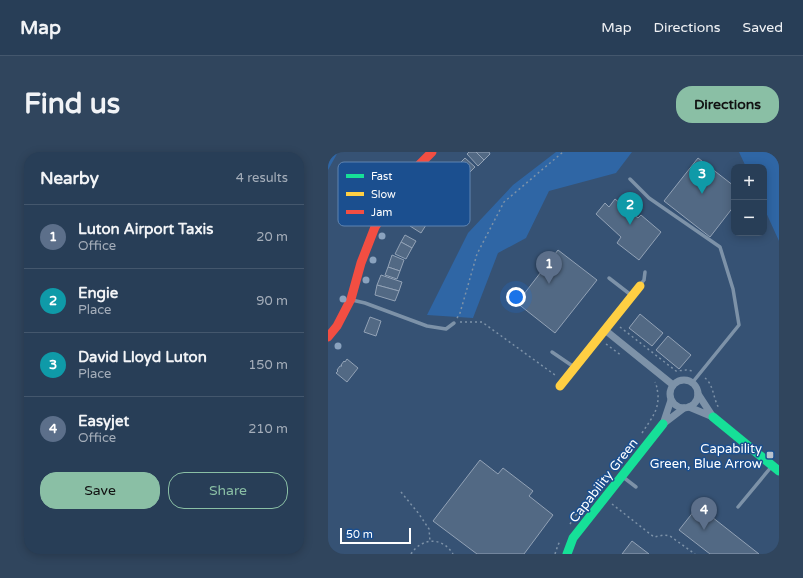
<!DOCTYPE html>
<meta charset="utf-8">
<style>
body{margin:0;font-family:"Varela Round",sans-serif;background:#30455d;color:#f1f3f6}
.controls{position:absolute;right:12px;top:12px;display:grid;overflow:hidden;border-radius:8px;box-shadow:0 2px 10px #0003}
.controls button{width:36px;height:36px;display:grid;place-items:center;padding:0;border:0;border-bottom:1px solid #44576d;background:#283e57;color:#f1f3f6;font:20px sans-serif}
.scale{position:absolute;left:12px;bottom:10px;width:71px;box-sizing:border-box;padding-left:4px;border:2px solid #fff;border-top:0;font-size:11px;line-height:14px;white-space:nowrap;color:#fff;-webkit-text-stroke:3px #1b4f8f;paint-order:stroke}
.you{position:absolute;left:188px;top:145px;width:14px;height:14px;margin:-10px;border:3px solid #fff;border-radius:50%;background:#1a73e8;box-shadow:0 0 0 6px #1a73e833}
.badge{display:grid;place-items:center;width:26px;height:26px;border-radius:50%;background:#8abfa5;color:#fff;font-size:13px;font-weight:700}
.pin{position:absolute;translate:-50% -33px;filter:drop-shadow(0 1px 2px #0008)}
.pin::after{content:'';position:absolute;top:21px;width:14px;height:12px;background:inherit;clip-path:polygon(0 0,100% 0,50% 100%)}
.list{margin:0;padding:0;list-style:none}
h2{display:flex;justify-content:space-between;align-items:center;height:52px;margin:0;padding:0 16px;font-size:17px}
h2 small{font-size:13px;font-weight:400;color:#a5aeba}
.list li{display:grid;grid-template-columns:26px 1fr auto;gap:12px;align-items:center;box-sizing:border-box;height:64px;padding:0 16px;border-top:1px solid #44576d}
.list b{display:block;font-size:15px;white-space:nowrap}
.list p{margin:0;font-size:13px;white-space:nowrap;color:#a5aeba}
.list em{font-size:13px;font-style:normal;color:#a5aeba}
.actions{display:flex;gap:8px;padding:12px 16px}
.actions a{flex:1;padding:9px 0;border:1px solid #8abfa5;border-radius:16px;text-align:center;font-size:14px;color:#8abfa5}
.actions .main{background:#8abfa5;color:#111}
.map{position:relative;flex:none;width:451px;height:402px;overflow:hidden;border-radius:16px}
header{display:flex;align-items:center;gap:24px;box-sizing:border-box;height:56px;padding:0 20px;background:#283e57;border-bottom:1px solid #44576d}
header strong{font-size:19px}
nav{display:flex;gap:22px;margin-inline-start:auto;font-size:14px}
.intro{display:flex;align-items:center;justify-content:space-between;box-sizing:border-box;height:96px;padding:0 24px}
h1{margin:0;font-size:28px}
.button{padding:10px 18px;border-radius:16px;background:#8abfa5;color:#111;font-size:14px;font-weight:700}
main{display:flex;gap:24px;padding:0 24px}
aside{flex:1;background:#283e57;border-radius:16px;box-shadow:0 2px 10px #0003}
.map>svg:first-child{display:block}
.green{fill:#2f66a5}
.building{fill:#526984;stroke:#92a2b6}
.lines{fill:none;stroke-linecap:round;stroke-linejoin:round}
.path{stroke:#7d92a8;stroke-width:1.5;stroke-dasharray:2 3;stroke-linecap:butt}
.lane{stroke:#7d92a8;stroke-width:3.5}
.street{stroke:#7d92a8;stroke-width:7}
.fast{stroke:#16e098;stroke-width:9}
.slow{stroke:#ffcf43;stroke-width:9}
.jam{stroke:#f24e42;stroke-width:9}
.tree{fill:#8aa2be}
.poi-dot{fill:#b9c2ce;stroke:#1b4f8f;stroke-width:1.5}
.labels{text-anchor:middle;stroke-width:3;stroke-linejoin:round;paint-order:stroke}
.poi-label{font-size:13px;fill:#fff;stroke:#1b4f8f;text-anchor:end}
.street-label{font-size:13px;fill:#fff;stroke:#1b4f8f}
.key{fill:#1b4f8f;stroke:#5f84b1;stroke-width:1}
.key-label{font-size:11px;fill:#fff}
</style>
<header>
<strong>Map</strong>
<nav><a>Map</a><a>Directions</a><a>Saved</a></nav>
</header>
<div class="intro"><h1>Find us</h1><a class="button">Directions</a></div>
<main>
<aside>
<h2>Nearby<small>4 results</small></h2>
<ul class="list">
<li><span class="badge" style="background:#5c6f8a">1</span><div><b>Luton Airport Taxis</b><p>Office</p></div><em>20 m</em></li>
<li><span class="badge" style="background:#0f9aa8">2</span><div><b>Engie</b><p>Place</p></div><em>90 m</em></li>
<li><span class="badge" style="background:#0f9aa8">3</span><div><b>David Lloyd Luton</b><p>Place</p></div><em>150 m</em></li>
<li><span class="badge" style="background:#5c6f8a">4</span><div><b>Easyjet</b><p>Office</p></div><em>210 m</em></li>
</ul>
<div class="actions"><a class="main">Save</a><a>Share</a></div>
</aside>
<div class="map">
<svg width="451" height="402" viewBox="0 0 451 402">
<rect width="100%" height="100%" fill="#365274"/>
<!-- green -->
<g class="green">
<path d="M0 0H10L0 18Z"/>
<path d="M228 0H304L288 21 221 39 198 86 170 101 145 166 99 163 140 81 185 33Z"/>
<path d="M411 0H451V89L436 56V15H418Z"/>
</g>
<!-- building -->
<g class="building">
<path d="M141 0H148L156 8 150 14 139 2Z"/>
<path d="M148 0H161L162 2 156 8Z"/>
<path d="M137 6 147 15 141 21 131 12Z"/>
<path d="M370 6 406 34V54L382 85 336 49Z"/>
<path d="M287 47 310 66 313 63 333 80 311 108 289 91 293 85 268 62 277 51 281 55Z"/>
<path d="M87 66 98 73 93 81 82 74Z"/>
<path d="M77 83 88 89 84 96 73 90Z"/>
<path d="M73 90 84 96 78 107 67 102Z"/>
<path d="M230 98 269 128 227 181 189 151Z"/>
<path d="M64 103 76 108 72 119 60 115Z"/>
<path d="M60 115 72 119 69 127 57 123Z"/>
<path d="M53 123 74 130 71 139 49 133Z"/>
<path d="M49 133 71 139 67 149 47 143Z"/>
<path d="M312 162 335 181 324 194 301 176Z"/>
<path d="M42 165 53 169 48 184 36 180Z"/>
<path d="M340 184 363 203 351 217 328 198Z"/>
<path d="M19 207 30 216 19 230 8 221 10 219 9 218 12 214H14L13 213 16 209 17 210Z"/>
<path d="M152 308 170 322 175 316 205 339 201 344 225 363 196 402H149L105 369Z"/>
<path d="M370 354 431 402H382L351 378Z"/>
<path d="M304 389 321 402H294Z"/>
</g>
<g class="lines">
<!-- path -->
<g class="path">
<path d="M129 166 132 161 149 102 176 50 235 0"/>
<path d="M132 170H154L227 223"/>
<path d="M292 175 348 219 358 218 365 219"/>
<path d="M278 192 294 204"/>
<path d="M377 226C386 233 385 247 391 256"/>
<path d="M314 281C323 267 331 259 330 242 329 237 329 234 327 230"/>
<path d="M73 340 91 362 101 377 102 389"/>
<path d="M284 352 326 385 336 383 342 384 367 402"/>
<path d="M242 372 247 364 261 348"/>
<path d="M83 402C94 385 115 385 125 402"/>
<path d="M227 402 230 393 232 389"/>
</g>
<!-- lane -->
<g class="lane">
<path d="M302 27 321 46 392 95 405 137 411 173 364 231"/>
<path d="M281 126 303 143"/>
<path d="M312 133 316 128 317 120"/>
<path d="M24 148 37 151 99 174 118 177 126 171"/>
<path d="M224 200 246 215"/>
<path d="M295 325 308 335"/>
<path d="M410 355 444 314"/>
</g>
<!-- street -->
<g class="street">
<path d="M277 178 345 233"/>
<circle cx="356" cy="242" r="14"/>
<path d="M343 248 335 272 356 256"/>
<path d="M361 255 385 265 370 242"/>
</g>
<!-- fast -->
<g class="fast">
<path d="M385 265 451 319"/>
<path d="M239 402 245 386 335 272"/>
</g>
<!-- slow -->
<path class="slow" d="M232 234 312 134"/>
<!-- jam -->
<path class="jam" d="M0 185 9 174 23 147 33 111 47 75 83 21 104 0"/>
</g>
<!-- trees -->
<g class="tree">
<circle cx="54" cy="84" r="3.5"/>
<circle cx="45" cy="108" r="3.5"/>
<circle cx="38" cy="128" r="3.5"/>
<circle cx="15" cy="147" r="3.5"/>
<circle cx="10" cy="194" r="3.5"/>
</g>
<!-- markers -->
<rect class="poi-dot" x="438" y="299" width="8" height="8" rx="2"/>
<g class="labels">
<!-- poi labels -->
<g class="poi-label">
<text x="434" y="301">Capability<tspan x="434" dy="15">Green, Blue Arrow</tspan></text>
</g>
<!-- street labels -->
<g class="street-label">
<text transform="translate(275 328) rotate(-52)" y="5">Capability Green</text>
</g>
</g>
<!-- legend -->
<rect x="10" y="10" width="132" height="64" rx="6" class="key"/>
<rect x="18" y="22" width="18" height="4" fill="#16e098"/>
<rect x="18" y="40" width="18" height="4" fill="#ffcf43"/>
<rect x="18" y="58" width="18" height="4" fill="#f24e42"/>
<g class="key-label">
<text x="43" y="28">Fast</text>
<text x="43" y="46">Slow</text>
<text x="43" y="64">Jam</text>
</g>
</svg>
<div class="controls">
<button>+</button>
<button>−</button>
</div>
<div class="scale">50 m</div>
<div class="you"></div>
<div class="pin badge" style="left:221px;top:132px;background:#5c6f8a">1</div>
<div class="pin badge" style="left:302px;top:73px;background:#0f9aa8">2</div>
<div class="pin badge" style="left:374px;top:42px;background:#0f9aa8">3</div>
<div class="pin badge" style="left:376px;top:378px;background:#5c6f8a">4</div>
</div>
</main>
